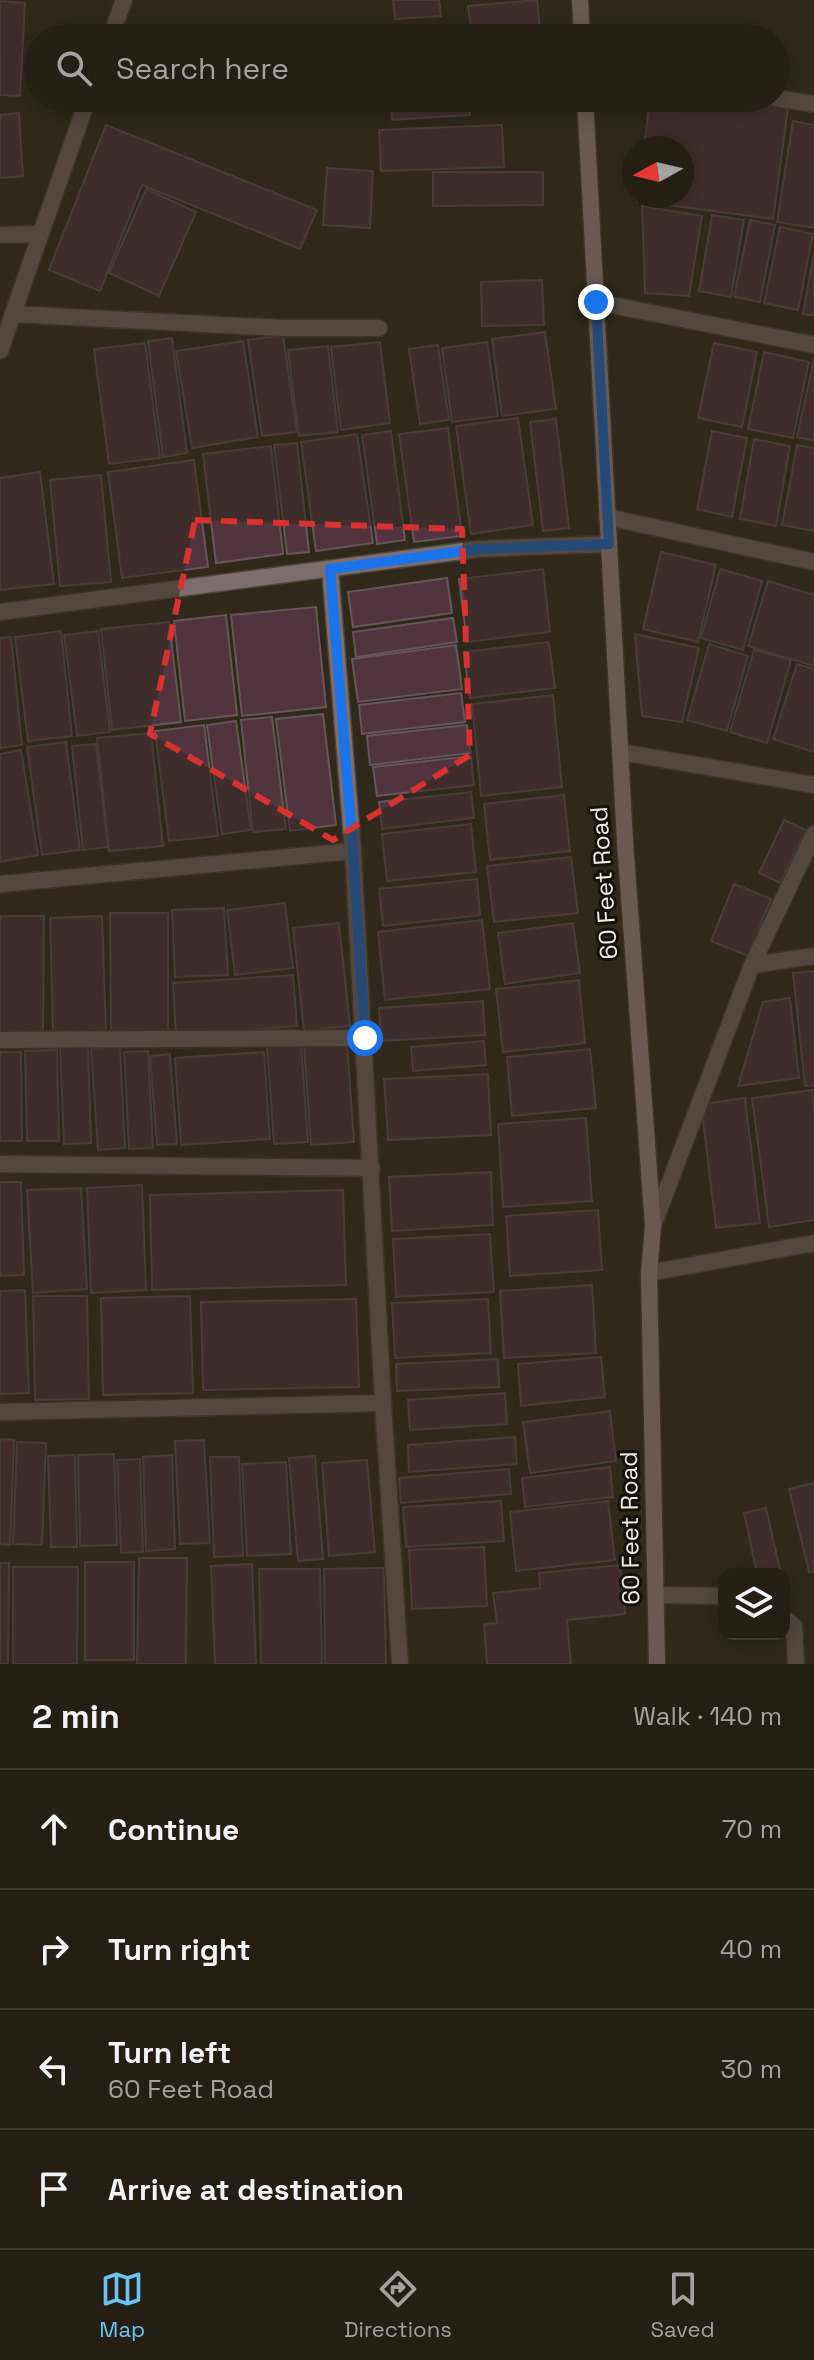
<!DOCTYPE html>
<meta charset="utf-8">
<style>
body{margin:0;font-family:"Space Grotesk",sans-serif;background:#2c271d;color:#f1f3f6}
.controls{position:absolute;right:24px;bottom:24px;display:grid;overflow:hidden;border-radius:16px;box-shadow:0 4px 20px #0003}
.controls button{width:72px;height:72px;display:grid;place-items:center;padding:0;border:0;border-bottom:2px solid #413c34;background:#241e14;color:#f1f3f6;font:40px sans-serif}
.compass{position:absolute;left:622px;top:136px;width:72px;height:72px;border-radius:50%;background:#241e14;box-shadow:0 4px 20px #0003;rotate:262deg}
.stop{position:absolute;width:24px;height:24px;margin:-18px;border:6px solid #1a73e8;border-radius:50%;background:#fff}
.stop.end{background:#1a73e8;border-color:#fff;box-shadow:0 2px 8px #0008}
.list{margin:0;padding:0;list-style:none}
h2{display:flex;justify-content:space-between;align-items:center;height:104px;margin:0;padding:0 32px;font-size:34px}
h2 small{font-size:26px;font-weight:400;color:#a3a2a0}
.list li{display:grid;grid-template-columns:52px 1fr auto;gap:24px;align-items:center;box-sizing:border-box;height:120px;padding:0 32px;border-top:2px solid #413c34}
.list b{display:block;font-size:30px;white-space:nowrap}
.list p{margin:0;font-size:26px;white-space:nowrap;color:#a3a2a0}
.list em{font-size:26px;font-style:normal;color:#a3a2a0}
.icon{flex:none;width:44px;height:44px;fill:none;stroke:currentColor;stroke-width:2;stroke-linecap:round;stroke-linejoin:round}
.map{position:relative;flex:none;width:814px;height:1664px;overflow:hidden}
.search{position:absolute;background:#241e14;box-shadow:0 4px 20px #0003;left:24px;right:24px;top:24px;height:88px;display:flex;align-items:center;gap:20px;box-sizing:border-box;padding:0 28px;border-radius:44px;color:#a3a2a0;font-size:30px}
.sheet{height:584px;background:#241e14}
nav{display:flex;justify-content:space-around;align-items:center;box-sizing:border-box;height:112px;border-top:2px solid #413c34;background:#241e14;font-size:22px;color:#a3a2a0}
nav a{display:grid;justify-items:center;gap:4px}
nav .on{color:#6cc3f2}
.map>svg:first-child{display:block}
.building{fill:#52343f;stroke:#67555b;stroke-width:2}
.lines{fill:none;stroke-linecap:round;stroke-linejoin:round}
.lane-casing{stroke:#4b4337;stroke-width:19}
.street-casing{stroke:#4b4337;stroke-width:19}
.secondary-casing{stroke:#4b4337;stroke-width:19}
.lane{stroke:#7e6d6e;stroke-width:16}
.street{stroke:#7e6d6e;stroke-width:16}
.secondary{stroke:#ae9495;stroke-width:16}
.route{stroke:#1a73e8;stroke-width:10}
.marked{fill:none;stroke:#d73231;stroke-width:6;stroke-dasharray:16 10;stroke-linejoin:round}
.labels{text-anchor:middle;stroke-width:6;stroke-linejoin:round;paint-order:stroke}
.street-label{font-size:24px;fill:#f1ebe3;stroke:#15110c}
</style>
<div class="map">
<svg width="814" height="1664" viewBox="0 0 814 1664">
<rect width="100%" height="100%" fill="#30281b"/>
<!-- building -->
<g class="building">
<path d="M393 0H439L441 16 395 19Z"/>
<path d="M537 0 541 38H472L468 6Z"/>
<path d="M0 1 25 3 20 96 0 95Z"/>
<path d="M464 28 465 38H387L386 33Z"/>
<path d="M391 98H469L470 115 392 120Z"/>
<path d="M650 98H712L788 108 773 219 637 201V196H682V148H644Z"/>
<path d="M19 113 23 176 0 178V115Z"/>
<path d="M793 121 814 125V228L777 222Z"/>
<path d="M106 125 317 210 300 249 142 185 100 291 49 270Z"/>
<path d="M502 125 504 167 381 171 379 130Z"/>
<path d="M327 168 373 171 370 228 323 225Z"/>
<path d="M433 172H543V205L433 206Z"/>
<path d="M146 189 196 212 159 296 109 273Z"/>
<path d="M642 206 702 216 689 296 645 293Z"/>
<path d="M712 215 744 220 731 297 699 291Z"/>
<path d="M750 220 775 225 760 302 734 297Z"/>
<path d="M780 227 813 234 798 310 764 303Z"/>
<path d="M814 253V316L803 314Z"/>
<path d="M542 280 544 325 482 326 481 282Z"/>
<path d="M545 332 556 409 502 416 492 339Z"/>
<path d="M283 335 297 432 262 436 248 340Z"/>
<path d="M172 338 187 453 163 457 148 341Z"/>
<path d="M243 341 258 437 192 448 176 351Z"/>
<path d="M380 342 390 423 341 430 331 347Z"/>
<path d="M487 342 498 416 452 422 442 348Z"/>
<path d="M145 343 160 458 109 464 94 349Z"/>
<path d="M714 343 757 352 742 427 698 418Z"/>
<path d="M438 345 449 420 420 424 409 349Z"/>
<path d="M328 346 338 432 299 436 288 350Z"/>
<path d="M764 352 809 362 793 438 748 429Z"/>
<path d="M814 359V441L797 437Z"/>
<path d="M518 418 533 525 471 534 456 426Z"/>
<path d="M556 419 569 528 543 531 530 422Z"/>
<path d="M448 428 462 536 414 542 399 434Z"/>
<path d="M391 431 405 540 377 544 362 435Z"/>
<path d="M712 431 747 438 732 517 697 509Z"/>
<path d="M357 434 373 543 316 551 301 442Z"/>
<path d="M754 439 790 446 776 526 740 519Z"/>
<path d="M297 443 309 552 287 554 274 445Z"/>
<path d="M797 445 814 448V531L782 525Z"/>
<path d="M271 446 283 554 216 563 203 454Z"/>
<path d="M194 460 208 567 122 578 108 472Z"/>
<path d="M40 472 54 584 0 590V478Z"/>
<path d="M101 475 111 582 60 586 50 480Z"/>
<path d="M661 552 716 565 698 642 643 629Z"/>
<path d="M543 569 550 632 467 642 459 579Z"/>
<path d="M720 569 762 581 743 650 701 638Z"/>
<path d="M447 578 452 613 353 627 348 592Z"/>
<path d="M768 581 814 595V666L748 646Z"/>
<path d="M316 607 326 707 242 716 231 615Z"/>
<path d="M226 615 237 715 185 721 174 621Z"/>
<path d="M453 618 457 642 356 657 353 632Z"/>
<path d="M169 622 181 722 112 730 101 629Z"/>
<path d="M61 631 72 736 28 741 15 637Z"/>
<path d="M98 631 110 732 77 736 64 635Z"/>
<path d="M635 634 699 648 682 722 642 716Z"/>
<path d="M11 637 22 745 0 748V638Z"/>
<path d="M549 642 555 688 470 698 464 652Z"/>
<path d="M709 644 748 656 727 731 687 720Z"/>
<path d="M456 645 462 689 358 702 352 659Z"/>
<path d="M754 650 791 660 767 743 730 732Z"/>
<path d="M797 664 814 669V752L773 739Z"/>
<path d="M461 693 465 722 362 734 359 705Z"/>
<path d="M553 695 562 787 481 796 472 704Z"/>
<path d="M323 714 336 825 290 831 276 719Z"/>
<path d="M272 717 286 829 253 832 241 720Z"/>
<path d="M236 721 251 830 222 834 207 725Z"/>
<path d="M204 725 218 836 169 841 155 731Z"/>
<path d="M467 725 471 753 370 765 367 736Z"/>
<path d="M151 733 163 846 109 851 97 738Z"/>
<path d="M66 742 80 850 42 855 27 747Z"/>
<path d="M96 744 108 847 83 850 72 746Z"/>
<path d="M21 750 38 855 0 862V754Z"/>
<path d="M471 756 474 785 377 796 373 767Z"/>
<path d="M471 792 474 818 382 829 379 802Z"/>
<path d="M564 795 570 851 490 860 484 804Z"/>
<path d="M784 820 806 830 780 883 759 873Z"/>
<path d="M471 824 476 872 387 881 382 834Z"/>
<path d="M571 857 578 913 494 922 487 866Z"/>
<path d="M477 879 480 915 383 926 379 889Z"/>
<path d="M734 884 771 899 748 956 711 941Z"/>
<path d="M285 903 293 968 235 975 227 910Z"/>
<path d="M224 908 228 975 175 977 172 910Z"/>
<path d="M110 913H168V1032L111 1033Z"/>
<path d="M0 916H44L43 1033H0Z"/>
<path d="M102 916 106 1031 53 1033 50 918Z"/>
<path d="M482 920 490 989 385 1000 378 932Z"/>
<path d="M339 923 350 1026 304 1031 293 928Z"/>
<path d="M573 923 580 973 505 984 498 933Z"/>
<path d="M814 971V1085L805 1086 793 973Z"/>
<path d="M293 975 297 1026 176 1036 173 983Z"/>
<path d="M579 980 585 1043 503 1052 496 989Z"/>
<path d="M790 998 799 1078 738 1086 763 1002Z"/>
<path d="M483 1001 485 1035 381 1041 379 1008Z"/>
<path d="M484 1041 486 1065 413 1071 411 1047Z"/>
<path d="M347 1043 354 1142 311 1145 304 1046Z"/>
<path d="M301 1045 308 1142 274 1144 267 1047Z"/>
<path d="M88 1046 91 1143 64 1144 60 1047Z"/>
<path d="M120 1047 125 1148 98 1150 91 1049Z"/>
<path d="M590 1049 596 1108 512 1116 507 1057Z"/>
<path d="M57 1050 59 1141H27L25 1051Z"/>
<path d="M148 1051 153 1148 129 1149 124 1052Z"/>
<path d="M0 1052H21L22 1141H0Z"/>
<path d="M264 1052 270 1139 181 1145 175 1058Z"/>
<path d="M170 1054 177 1144 157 1145 150 1056Z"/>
<path d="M488 1074 491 1135 388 1140 384 1079Z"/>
<path d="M812 1090 814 1108V1220L769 1227 752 1098Z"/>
<path d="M745 1098 760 1223 716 1228 701 1104Z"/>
<path d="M586 1118 592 1201 503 1207 498 1124Z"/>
<path d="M491 1172 493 1225 392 1231 389 1177Z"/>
<path d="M0 1182H21L24 1275 0 1276Z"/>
<path d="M142 1185 146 1290 91 1293 87 1188Z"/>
<path d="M81 1188 87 1289 33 1293 27 1190Z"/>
<path d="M343 1190 346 1285 152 1290 150 1195Z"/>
<path d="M598 1210 602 1270 510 1276 506 1216Z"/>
<path d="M490 1234 494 1292 396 1297 393 1239Z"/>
<path d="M592 1285 596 1353 504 1358 500 1291Z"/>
<path d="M25 1290 29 1393 0 1394V1291Z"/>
<path d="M33 1296H87L89 1399 35 1400Z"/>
<path d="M190 1296 193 1393 103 1395 101 1298Z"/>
<path d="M356 1299 359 1387 203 1390 201 1302Z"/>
<path d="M488 1299 491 1353 395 1358 392 1303Z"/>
<path d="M601 1357 605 1397 521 1406 518 1364Z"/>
<path d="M498 1359 499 1387 397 1391 396 1364Z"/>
<path d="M505 1393 507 1424 410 1430 408 1400Z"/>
<path d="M610 1411 616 1461 530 1473 523 1422Z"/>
<path d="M515 1437 517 1464 409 1472 408 1445Z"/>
<path d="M0 1439 14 1440 10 1545 0 1544Z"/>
<path d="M204 1440 210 1543 180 1544 175 1441Z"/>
<path d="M17 1442 46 1443 42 1545 13 1544Z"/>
<path d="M114 1454 117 1545 80 1546 78 1455Z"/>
<path d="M75 1455 77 1547H51L48 1456Z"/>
<path d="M172 1455 175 1549 146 1551 143 1457Z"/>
<path d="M315 1456 323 1559 298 1561 289 1458Z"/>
<path d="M210 1457H239L243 1556 214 1557Z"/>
<path d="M140 1459 143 1552 121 1553 117 1460Z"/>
<path d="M367 1460 375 1552 329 1556 322 1463Z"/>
<path d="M286 1462 291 1554 247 1556 242 1464Z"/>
<path d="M610 1467 613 1497 525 1507 522 1478Z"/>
<path d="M509 1469 511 1494 401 1503 399 1478Z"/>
<path d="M814 1483V1571L809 1572 789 1489Z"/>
<path d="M501 1501 504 1541 406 1547 403 1507Z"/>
<path d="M608 1501 615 1560 516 1571 510 1512Z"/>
<path d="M766 1508 781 1574H757L744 1513Z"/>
<path d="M484 1547 487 1606 412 1609 409 1550Z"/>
<path d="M139 1558H187L186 1664H137Z"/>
<rect x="85" y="1562" width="49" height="98"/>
<path d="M0 1563H9L8 1664H0Z"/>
<path d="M252 1564 256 1664H215L211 1566Z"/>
<path d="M620 1565 625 1614 567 1620 571 1664H487L484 1624 497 1623 493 1593 540 1588 539 1573Z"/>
<path d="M13 1567H78L77 1664H13Z"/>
<path d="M384 1568 386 1664H325L324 1569Z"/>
<path d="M259 1569H320L322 1664H261Z"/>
</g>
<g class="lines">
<!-- lane casing -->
<g class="lane-casing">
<g id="lane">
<path d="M656 1595 724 1596"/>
<path d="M784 1618 794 1626 796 1664"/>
</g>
</g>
<!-- street casing -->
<g class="street-casing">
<g id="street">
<path d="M110 38 124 0"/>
<path d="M776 98 814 104"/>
<path d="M0 235 40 234"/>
<path d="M596 302 814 345"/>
<path d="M13 314 282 328H379"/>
<path d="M0 351 88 98"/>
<path d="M607 517 814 562"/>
<path d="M330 569 353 851"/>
<path d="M0 612 478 549 609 544"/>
<path d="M620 752 814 785"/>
<path d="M0 884 353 851 383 1403 400 1664"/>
<path d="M752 965 814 956"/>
<path d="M0 1040 365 1038"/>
<path d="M0 1164 372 1168"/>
<path d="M653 1226 752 965 814 834"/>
<path d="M649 1273 814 1243"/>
<path d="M0 1412 383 1403"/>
</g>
</g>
<!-- secondary casing -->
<g class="secondary-casing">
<g id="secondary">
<path d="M580 0 582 38"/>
<path d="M585 98 625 841 653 1226 649 1273 657 1664"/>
</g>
</g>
<!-- lane -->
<use href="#lane" class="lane"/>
<!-- street -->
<use href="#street" class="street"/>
<!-- secondary -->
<use href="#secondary" class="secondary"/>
</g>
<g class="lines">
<!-- route -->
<path class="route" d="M365 1038 353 851 330 569 478 549 609 544 596 302"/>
</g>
<!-- marked area -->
<path d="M0 0H814V1664H0ZM195 520 462 529 470 755 333 840 150 734Z" fill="#30281b" fill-opacity=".55" fill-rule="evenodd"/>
<path class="marked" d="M195 520 462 529 470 755 333 840 150 734Z"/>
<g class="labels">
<!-- street labels -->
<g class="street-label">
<text transform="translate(604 883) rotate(-94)" y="8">60 Feet Road</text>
<text transform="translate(630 1528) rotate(-91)" y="8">60 Feet Road</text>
</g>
</g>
</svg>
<div class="controls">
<button><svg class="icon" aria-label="layers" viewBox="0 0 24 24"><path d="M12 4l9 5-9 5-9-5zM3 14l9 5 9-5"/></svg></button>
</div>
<svg class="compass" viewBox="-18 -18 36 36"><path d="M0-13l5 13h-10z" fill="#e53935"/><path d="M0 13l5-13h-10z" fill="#a3a2a0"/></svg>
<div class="stop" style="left:365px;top:1038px"></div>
<div class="stop end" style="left:596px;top:302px"></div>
<div class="search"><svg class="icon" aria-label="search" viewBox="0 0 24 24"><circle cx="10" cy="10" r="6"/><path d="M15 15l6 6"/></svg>Search here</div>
</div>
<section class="sheet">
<h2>2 min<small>Walk · 140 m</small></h2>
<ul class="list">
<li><svg class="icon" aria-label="ahead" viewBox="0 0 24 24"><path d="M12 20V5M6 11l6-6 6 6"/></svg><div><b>Continue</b></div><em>70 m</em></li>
<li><svg class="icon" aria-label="right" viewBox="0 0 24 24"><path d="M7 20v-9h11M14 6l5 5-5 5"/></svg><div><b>Turn right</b></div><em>40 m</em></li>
<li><svg class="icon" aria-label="left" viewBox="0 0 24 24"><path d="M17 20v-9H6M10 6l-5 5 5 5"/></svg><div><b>Turn left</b><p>60 Feet Road</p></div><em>30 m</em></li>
<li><svg class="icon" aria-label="arrive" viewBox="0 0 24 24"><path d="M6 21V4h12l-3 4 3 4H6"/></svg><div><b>Arrive at destination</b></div></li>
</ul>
</section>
<nav>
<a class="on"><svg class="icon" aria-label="map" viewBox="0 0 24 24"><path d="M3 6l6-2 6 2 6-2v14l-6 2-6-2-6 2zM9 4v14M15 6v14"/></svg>Map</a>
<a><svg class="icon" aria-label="directions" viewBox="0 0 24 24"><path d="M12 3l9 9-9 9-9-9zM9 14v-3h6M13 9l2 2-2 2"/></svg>Directions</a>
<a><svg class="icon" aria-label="saved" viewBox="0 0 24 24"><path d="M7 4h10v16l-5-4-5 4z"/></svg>Saved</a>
</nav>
